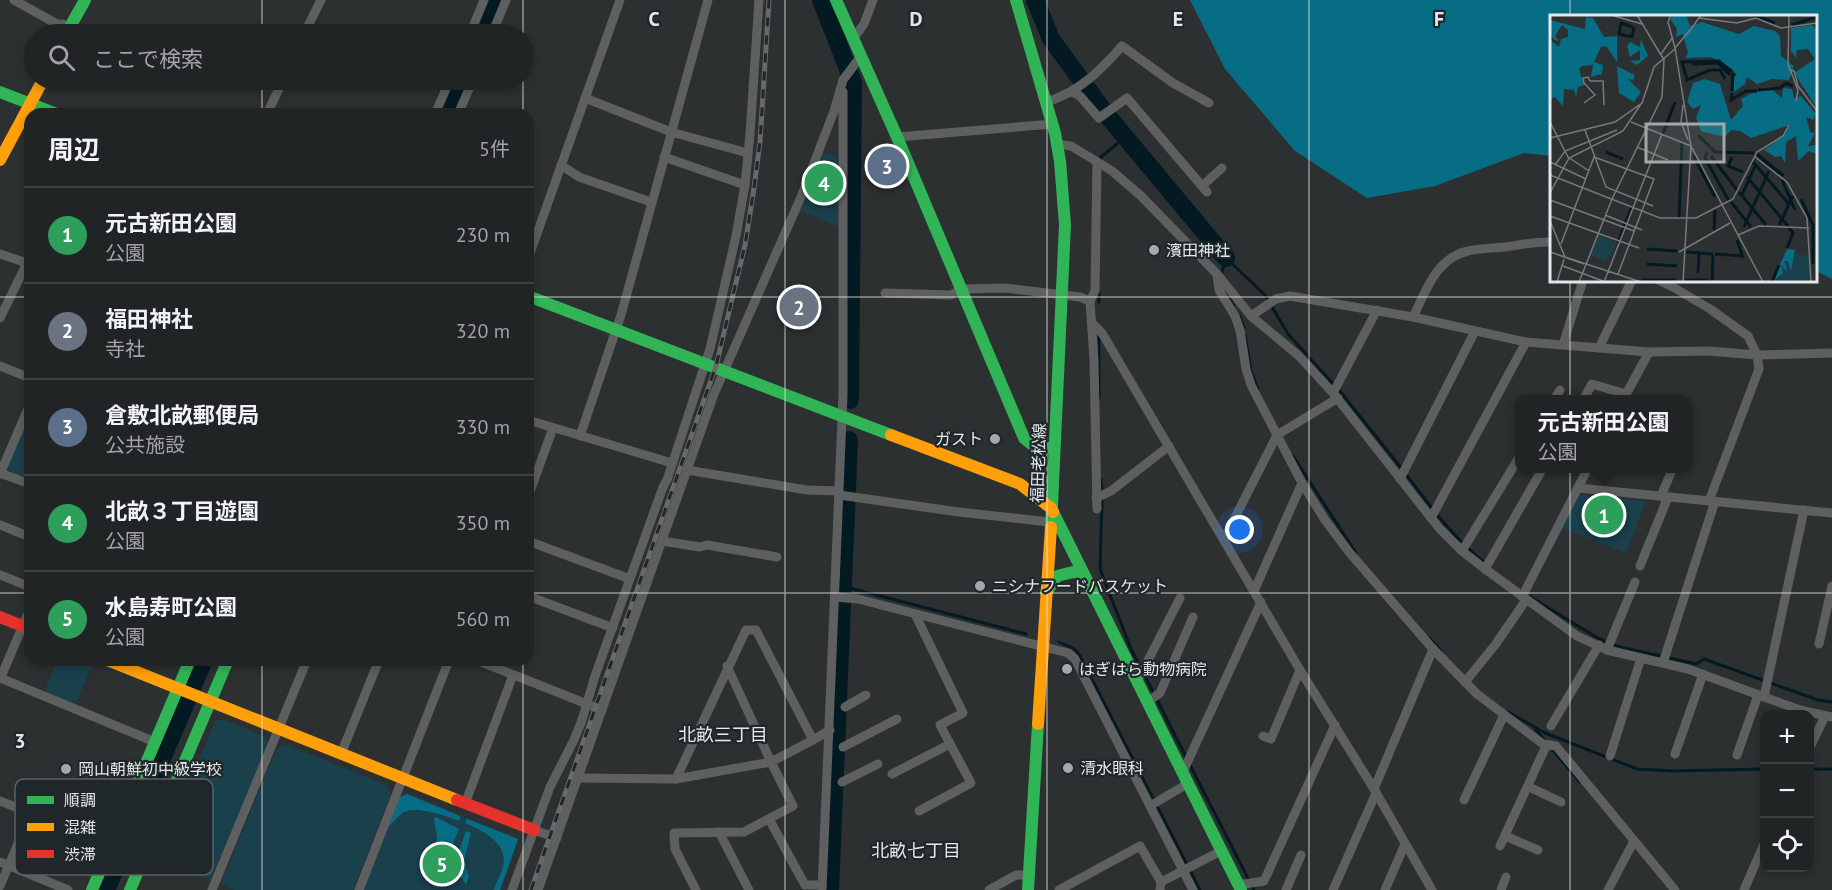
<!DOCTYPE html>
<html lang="ja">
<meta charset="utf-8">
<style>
body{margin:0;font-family:"PT Sans","Noto Sans JP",sans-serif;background:#2d3032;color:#f1f3f6}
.controls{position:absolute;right:18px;bottom:18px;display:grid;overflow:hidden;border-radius:12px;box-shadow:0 3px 9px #0003}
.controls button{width:54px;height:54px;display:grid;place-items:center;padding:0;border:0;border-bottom:2px solid #3e4142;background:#212425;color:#f1f3f6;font:30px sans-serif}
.you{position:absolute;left:1240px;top:530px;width:21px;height:21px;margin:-15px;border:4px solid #fff;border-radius:50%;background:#1a73e8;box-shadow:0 0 0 9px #1a73e833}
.badge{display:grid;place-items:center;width:39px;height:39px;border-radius:50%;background:#0b8043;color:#fff;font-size:20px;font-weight:700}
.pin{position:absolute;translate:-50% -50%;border:3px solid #fff;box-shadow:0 2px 6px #0006}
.popup{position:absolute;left:1515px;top:395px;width:177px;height:78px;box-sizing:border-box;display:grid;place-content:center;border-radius:12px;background:#212425;filter:drop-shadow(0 2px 4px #0005);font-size:20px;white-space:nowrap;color:#a2a4a7}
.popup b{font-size:22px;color:#f1f3f6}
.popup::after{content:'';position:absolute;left:50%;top:100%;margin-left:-12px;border:12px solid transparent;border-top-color:#212425}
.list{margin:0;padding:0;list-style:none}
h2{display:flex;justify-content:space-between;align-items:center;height:78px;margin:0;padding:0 24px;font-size:26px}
h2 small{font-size:20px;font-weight:400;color:#a2a4a7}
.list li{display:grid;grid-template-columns:39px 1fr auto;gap:18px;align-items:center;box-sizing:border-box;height:96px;padding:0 24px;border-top:2px solid #3e4142}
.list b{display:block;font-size:22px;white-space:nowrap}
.list p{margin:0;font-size:20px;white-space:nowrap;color:#a2a4a7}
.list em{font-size:20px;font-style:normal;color:#a2a4a7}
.icon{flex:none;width:33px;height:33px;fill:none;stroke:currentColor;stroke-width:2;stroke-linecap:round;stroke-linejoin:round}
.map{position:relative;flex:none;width:1832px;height:890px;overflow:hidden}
.search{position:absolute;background:#212425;box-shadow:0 3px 9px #0003;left:24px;top:24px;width:510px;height:66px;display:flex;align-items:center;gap:15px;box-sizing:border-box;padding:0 21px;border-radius:33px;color:#a2a4a7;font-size:22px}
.panel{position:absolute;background:#212425;box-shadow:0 3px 9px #0003;left:24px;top:108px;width:510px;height:558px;border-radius:18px}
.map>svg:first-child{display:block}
.green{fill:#1a404c}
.forest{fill:#066d85}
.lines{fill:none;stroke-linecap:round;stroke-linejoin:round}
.stream{stroke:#041a22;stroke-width:3}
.river{stroke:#041a22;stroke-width:18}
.street{stroke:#5e6060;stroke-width:9}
.fast{stroke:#30b455;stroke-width:12}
.slow{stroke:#ff9f0a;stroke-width:12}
.jam{stroke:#e5322d;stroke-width:12}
.rail-casing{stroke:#67696a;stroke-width:5}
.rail{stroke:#20272a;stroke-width:3;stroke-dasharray:9;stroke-linecap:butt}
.grid{fill:none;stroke:#e4e8ea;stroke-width:1.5;stroke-opacity:0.55}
.poi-dot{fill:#a4a8a9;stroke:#20272a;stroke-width:2}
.labels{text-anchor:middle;stroke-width:4.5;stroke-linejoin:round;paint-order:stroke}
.poi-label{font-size:16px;fill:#e4e8ea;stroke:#20272a;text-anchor:start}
.street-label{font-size:16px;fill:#e4e8ea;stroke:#20272a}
.neighbourhood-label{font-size:18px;fill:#e4e8ea;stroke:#20272a}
.inset-river{fill:none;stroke:#041a22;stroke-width:3}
.inset-road{fill:none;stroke:#767a7b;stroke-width:1.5}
.view{fill:#a4a8a9;fill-opacity:0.15;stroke:#a4a8a9;stroke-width:3}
.inset-edge{fill:none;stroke:#e4e8ea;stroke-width:3}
.key{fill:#20272a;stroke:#5b6164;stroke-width:1.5}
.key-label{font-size:16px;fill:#e4e8ea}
.grid-label{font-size:20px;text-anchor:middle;font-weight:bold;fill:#e4e8ea;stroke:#20272a;stroke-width:4.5;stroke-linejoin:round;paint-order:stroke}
</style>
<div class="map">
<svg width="1832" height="890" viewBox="0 0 1832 890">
<rect width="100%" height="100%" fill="#2c3031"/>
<!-- green -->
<g class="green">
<path d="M822 153 837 156 838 227 801 211Z"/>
<path d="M30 412V479L10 471 8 466Z"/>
<path d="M1579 495 1646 501 1626 553 1561 528Z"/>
<path d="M57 660H76L92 666 75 706 44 693Z"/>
<path d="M222 719 266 737 268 744 211 880 157 858 215 722Z"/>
<path d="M285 744 386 785 391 794 353 890H235L221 884 276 750Z"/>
<path d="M407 793 519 839 501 890H364L400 797Z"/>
</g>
<!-- forest -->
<g class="forest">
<path d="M1190 0H1832V279L1816 271V16H1552L1551 156 1524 153 1435 186 1367 198 1295 151 1225 69Z"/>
<path d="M407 794 460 816 459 821C447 816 419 807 407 811 399 813 394 823 389 826L400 797Z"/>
<path d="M436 817 459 829 447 858 434 851 437 837 434 819Z"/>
<path d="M467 819 518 839 500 890H494C496 882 501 875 503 867 509 843 483 831 465 823Z"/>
<path d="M466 831 471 833 464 861 469 876 466 885 454 865Z"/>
</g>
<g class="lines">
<!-- stream -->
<g class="stream">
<path d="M485 34 500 0"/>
<path d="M452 114 466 80"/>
<path d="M1100 158 1125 137"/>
<path d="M1226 258 1265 295 1288 334 1334 385"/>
<path d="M1222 272 1226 258"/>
<path d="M1226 292 1234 306"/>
<path d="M1099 302V292"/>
<path d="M1239 315 1244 328"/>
<path d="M1245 335 1251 371 1258 389"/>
<path d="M1099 337V398"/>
<path d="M1339 390 1402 469"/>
<path d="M1293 456 1356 553"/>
<path d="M1406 474C1430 506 1453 538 1485 563"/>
<path d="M1101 480 1102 490"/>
<path d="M1102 501 1100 569 1131 649 1141 668"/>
<path d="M842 586 1026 634"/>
<path d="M1529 596 1596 637 1616 646 1696 664 1704 659 1818 700 1832 702"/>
<path d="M1429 638 1441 651"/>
<path d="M1059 642 1075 649 1080 656 1200 890"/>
<path d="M1144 674 1187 759"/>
<path d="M197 691 210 660"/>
<path d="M1508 712 1545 733 1637 769 1672 771 1764 769"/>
<path d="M1536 730 1545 741"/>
<path d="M1551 748 1580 782"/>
<path d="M1190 765 1254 890"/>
<path d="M1810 769H1832"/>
<path d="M113 890 194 697"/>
</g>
<!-- river -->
<g class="river">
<path d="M821 0 853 82 850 400"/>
<path d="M1035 0 1051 39 1106 114 1226 258"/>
<path d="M480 34 494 0"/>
<path d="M445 114 460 80"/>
<path d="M106 890 204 660"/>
<path d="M830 890 849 440"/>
</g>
<!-- street -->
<g class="street">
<path d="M14 0 57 24H63L69 28"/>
<path d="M304 34 321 0"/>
<path d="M470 34 484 0"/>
<path d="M492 34 506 0"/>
<path d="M853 39 864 24 873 0"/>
<path d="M1072 92 1080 96 1099 118 1127 98 1207 192"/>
<path d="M585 98 671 132 748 153"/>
<path d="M1046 102C1078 93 1101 70 1122 46L1173 83 1209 103"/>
<path d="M267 114 283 80"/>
<path d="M435 114 450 80"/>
<path d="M458 114 473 80"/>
<path d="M897 137 1053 124"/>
<path d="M1056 144 1071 146 1091 158 1112 171 1141 196 1217 274 1251 316 1299 356 1333 393 1439 528 1462 551 1485 569 1577 636 1607 650 1688 669 1800 710 1832 717"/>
<path d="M664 157 745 185"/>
<path d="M561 165 579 177 651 202"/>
<path d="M1202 186 1222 168"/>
<path d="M0 254 30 264"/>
<path d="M528 259 620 0"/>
<path d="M1217 274 1219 290 1235 316 1240 330 1246 369 1251 385 1302 483 1325 520 1349 552 1433 649 1477 694 1543 744 1556 746 1675 890"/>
<path d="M1658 280 1673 287 1710 309 1748 336 1757 355 1759 369 1709 501"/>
<path d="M885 293 951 295 961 289 1005 288 1080 297 1090 301 1094 360 1097 509"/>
<path d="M1090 301 1095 291 1097 162"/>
<path d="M1251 316 1276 299 1290 296 1413 317 1526 342 1649 352 1708 351 1757 355 1832 353"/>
<path d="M1413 317C1426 291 1436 258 1468 251 1480 248 1493 248 1505 247 1521 245 1535 241 1552 242"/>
<path d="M0 318 27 263"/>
<path d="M1092 323 1102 333 1300 670 1374 789 1432 890"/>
<path d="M1563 345 1583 280"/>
<path d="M1599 348 1632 280"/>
<path d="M0 366 30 378"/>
<path d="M1333 393 1377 310"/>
<path d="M1554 400 1560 390"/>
<path d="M1583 400 1592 384 1626 394"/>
<path d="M1623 400 1649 352"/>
<path d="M528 420 672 463"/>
<path d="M580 436 621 315 708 0"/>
<path d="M687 470 807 490 839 491"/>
<path d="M0 473 30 484"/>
<path d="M0 474 30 404"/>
<path d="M1400 479 1475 331"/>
<path d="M1578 488 1832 513"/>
<path d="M839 495 959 512 1049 522"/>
<path d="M1661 496 1673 468"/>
<path d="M528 497 553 428"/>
<path d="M1096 498 1111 491 1169 446"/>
<path d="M1431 518 1526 342"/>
<path d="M0 525 30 537"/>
<path d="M1224 539 1277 435 1338 398"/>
<path d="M528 541 630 579"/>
<path d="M662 541 700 547 707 545 777 557"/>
<path d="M1462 551 1520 456"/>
<path d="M1640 566 1668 497"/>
<path d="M1485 569 1543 468"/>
<path d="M0 575 30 587"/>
<path d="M1254 591 1302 483"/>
<path d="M528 596 613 628"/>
<path d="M835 597 858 599 1068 653 1075 659 1193 890"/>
<path d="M1522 597 1588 468"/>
<path d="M915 614 963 713 940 725 971 783 919 811"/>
<path d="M1819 644 1832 586"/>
<path d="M1607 650 1635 582"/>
<path d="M476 660 602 710"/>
<path d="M1663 663 1715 501"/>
<path d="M0 678 155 742"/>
<path d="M0 679 30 609"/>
<path d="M1137 682 1180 598"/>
<path d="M1465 682 1495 645 1526 600"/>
<path d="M1764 697 1804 510"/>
<path d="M1147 702 1160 693 1193 617"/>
<path d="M845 707 866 695"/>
<path d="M1551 726 1599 645"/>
<path d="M1263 736 1271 739 1300 670"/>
<path d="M843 747 897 719"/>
<path d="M1810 747 1825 716"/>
<path d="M341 754 379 660"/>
<path d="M1675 754 1703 674"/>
<path d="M1737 755 1758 695"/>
<path d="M1610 756 1641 658"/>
<path d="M892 774 950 744"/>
<path d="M1182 774 1261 602"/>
<path d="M578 778 676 779 771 762 813 740"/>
<path d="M676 779 746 630H756L813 740 830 730"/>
<path d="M842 782 878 764"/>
<path d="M1529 787 1561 802"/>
<path d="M1374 789 1433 649"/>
<path d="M1464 800 1504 715"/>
<path d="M0 801 111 845"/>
<path d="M465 804 513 675"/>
<path d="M1150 806 1187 784"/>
<path d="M769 819 805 885H822"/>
<path d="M534 830 557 838"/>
<path d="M719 832 749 890"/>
<path d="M1505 836 1538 850"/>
<path d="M1500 846 1546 746"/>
<path d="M0 862 68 890"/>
<path d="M1161 882 1221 851"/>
<path d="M1238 885 1264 881 1335 725"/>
<path d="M0 886 31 813"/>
<path d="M212 890 307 660"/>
<path d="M359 890 449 660"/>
<path d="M512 890 550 787 574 740 582 720 595 676 663 487 667 480 710 349 736 236 745 185 750 134 759 0"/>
<path d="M538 890 714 394 801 197 834 111 843 80 861 56"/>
<path d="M696 890 675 849 674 833 744 832 793 806 771 762 727 666"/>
<path d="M822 890 843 395V92"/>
<path d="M989 890 1016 875H1029"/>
<path d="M1059 890 1140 846 1161 882 1160 890"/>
<path d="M1286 890 1301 855"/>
<path d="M1333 890 1376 793"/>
<path d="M1385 890 1405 844"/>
<path d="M1501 890 1506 877"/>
<path d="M1608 890 1634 841"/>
<path d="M1744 890 1764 844"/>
</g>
<!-- fast -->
<g class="fast">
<path d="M836 0 897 137 1024 438 1034 446 1054 449"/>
<path d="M1016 0 1055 133 1060 161 1065 225 1051 527"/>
<path d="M66 34 85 0"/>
<path d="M0 92 57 114"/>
<path d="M528 296 891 435"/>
<path d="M1053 512 1241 890"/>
<path d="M1046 593 1057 576 1073 572 1083 574"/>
<path d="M92 890 190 660"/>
<path d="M130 890 228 660"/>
<path d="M1028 890 1038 724"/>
</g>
<!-- slow -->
<g class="slow">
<path d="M0 160 43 80"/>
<path d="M891 435 1020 484 1051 508 1053 512"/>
<path d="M107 660 457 800"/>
<path d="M1038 724 1051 527"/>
</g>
<!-- jam -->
<g class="jam">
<path d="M0 617 30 629"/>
<path d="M457 800 534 830"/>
</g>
<!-- rail casing -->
<g class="rail-casing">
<path id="rail" d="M531 890 716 366 745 245 754 188 760 142 769 0"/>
</g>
<!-- rail -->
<use href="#rail" class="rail"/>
</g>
<!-- grid -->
<path class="grid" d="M262 0V34M523 0V34M785 0V890M1047 0V890M1309 0V890M1570 0V16M262 80V114M523 80V114M1570 280V890M0 297H30M528 297H1832M0 593H30M528 593H1832M262 660V890M523 660V890"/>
<!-- markers -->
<g class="poi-dot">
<circle cx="1154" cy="250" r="6"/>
<circle cx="995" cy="439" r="6"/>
<circle cx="980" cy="586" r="6"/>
<circle cx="1067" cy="669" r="6"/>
<circle cx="1068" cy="768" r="6"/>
<circle cx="66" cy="769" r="6"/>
</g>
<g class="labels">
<!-- poi labels -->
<g class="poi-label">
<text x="1166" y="256">濱田神社</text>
<text x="983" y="445" text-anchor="end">ガスト</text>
<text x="992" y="592">ニシナフードバスケット</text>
<text x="1079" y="675">はぎはら動物病院</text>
<text x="1080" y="774">清水眼科</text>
<text x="78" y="775">岡山朝鮮初中級学校</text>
</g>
<!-- street labels -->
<g class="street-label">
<text transform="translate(1038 463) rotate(-88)" y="6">福田老松線</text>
</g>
<!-- neighbourhood labels -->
<g class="neighbourhood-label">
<text x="723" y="741">北畝三丁目</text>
<text x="916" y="857">北畝七丁目</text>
</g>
</g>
<!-- overview -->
<g transform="translate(1550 15)">
<rect width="267" height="267" fill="#2c3031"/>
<path d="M49 220 67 228 56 246 40 240ZM236 235 260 242V267H222Z" fill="#1a404c"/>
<path d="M124 0H136L140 11 152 7 189 19 204 11 225 16 230 21 231 41 244 51 239 65 222 64 207 69 197 62 195 69 184 77 183 62 187 60 182 54 161 42 135 43 138 38 133 19 126 22 127 14 120 4ZM36 2 43 3 54 22 67 21V47L56 31 51 32 44 47 53 50 52 59 41 62 43 50 32 51 29 54 34 70 28 72 26 82 24 75 14 74 13 91 5 82 0 84V25L9 32 11 24 18 22V15L12 10 5 21 9 26 5 25 0 20V5L35 14ZM262 10 267 15V93L244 58 265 44 258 34 247 35 246 42 250 44 246 43 242 37 241 38V13ZM91 24 98 41 87 50 80 46 90 45V35L80 42 77 31 80 27 90 32ZM67 51 85 60 83 65 78 64 91 77 84 87 69 78ZM155 64 170 69 181 105 193 91 191 84 200 79 220 73 232 83 233 73 242 74 244 83 251 81 266 99 263 105 256 102 260 117 265 118 258 131 267 130V147L266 139 259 136 248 146 246 121 236 127 235 148 231 141 225 142 214 135 234 121 240 110 201 123 190 116 181 115 175 122 151 116 146 103 151 90 143 94 137 87 143 68ZM247 213 237 234 245 235 241 256 238 246H234L238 257 231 250 233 258 222 267Z" fill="#066d85"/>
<path class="inset-river" d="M203 0 225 8M242 10 267 2M83 12 71 8 69 19 82 22 84 12M142 49 168 48 180 60M175 64 170 55H160L137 65 132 47 169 46 182 57M208 75 230 73 236 68 243 71M182 76 183 58M182 78 181 85 196 76H207M113 118 125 87M113 119 125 87M148 120 165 137 204 138M56 137 73 144M157 137 155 143 179 186M207 139 234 161M143 140 165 182M208 140 229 159M161 141 187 175M182 142 178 151 193 157M203 147 239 189M197 162 238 211M232 165 245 195M189 177 216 210M192 180 205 151M251 184 263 210V249M181 187 201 212M129 203 132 128M229 210 243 181M194 212 219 156M164 215 165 195M187 225 193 243M68 228 82 191M237 233 243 218 239 213M97 234 127 236M136 237 163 239M165 239 193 241M97 249 127 251M148 258 149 239M91 265H126M135 265H158M162 267 163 240M222 267 229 250"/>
<path class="inset-road" d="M61 0 92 9M121 0 118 7 125 33M239 0 238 49 248 75 246 86M149 3 187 8 206 3 231 13 267 8M140 15 125 33 141 131 213 267M139 17 151 0M111 39 123 22M239 55 244 56 248 71 267 96M34 88 45 80 34 68 33 63 38 62 40 66H53L54 90M133 90 131 107 138 125M0 107 18 142 39 156M81 107 141 131 133 267M35 115 56 172 103 191M0 123 65 107 92 88 104 52 126 33M87 132 118 145M204 141 237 167 257 203 261 267M0 147 36 164M5 150 15 136 67 115M0 160 110 203H146L183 184 207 137 233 121 239 110M0 178 19 143 73 116 91 89M0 185 84 216M55 200 92 215M0 201 89 233M0 206 15 242M188 220 209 211 259 213M11 229 44 142 104 164 68 259M0 237 91 267M129 237 180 208M3 238 34 249M13 251 53 266M7 267 14 244M29 267 62 184 112 82 114 45 87 0M54 267 112 119"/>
<path class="view" d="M96 109H174V147H96Z"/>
<rect width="267" height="267" class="inset-edge"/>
</g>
<!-- legend -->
<rect x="15" y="779" width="198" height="96" rx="9" class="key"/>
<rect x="27" y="796" width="27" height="8" fill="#30b455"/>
<rect x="27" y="823" width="27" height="8" fill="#ff9f0a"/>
<rect x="27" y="850" width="27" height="8" fill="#e5322d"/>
<g class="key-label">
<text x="64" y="806">順調</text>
<text x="64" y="833">混雑</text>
<text x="64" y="860">渋滞</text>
</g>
<g class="grid-label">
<text x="654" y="26">C</text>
<text x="916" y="26">D</text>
<text x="1178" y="26">E</text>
<text x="1439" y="26">F</text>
<text x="20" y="748">3</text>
</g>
</svg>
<div class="controls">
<button>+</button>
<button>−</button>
<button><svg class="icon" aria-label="locate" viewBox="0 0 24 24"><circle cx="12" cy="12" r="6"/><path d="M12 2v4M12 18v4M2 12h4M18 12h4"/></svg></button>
</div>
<div class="you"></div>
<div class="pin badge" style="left:1604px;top:515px;background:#2e9e5b">1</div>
<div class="popup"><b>元古新田公園</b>公園</div>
<div class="pin badge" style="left:799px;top:307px;background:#6b7280">2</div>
<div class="pin badge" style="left:887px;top:166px;background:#5c6f8a">3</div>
<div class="pin badge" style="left:824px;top:183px;background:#2e9e5b">4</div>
<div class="pin badge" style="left:442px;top:864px;background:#2e9e5b">5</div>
<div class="search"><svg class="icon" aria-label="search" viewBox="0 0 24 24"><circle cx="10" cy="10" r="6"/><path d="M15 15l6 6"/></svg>ここで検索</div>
<section class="panel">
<h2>周辺<small>5件</small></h2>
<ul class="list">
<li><span class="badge" style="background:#2e9e5b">1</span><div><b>元古新田公園</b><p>公園</p></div><em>230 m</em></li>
<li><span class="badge" style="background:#6b7280">2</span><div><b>福田神社</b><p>寺社</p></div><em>320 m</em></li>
<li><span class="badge" style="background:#5c6f8a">3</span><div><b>倉敷北畝郵便局</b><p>公共施設</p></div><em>330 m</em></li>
<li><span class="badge" style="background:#2e9e5b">4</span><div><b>北畝３丁目遊園</b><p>公園</p></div><em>350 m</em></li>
<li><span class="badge" style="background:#2e9e5b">5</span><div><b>水島寿町公園</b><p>公園</p></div><em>560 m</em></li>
</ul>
</section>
</div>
